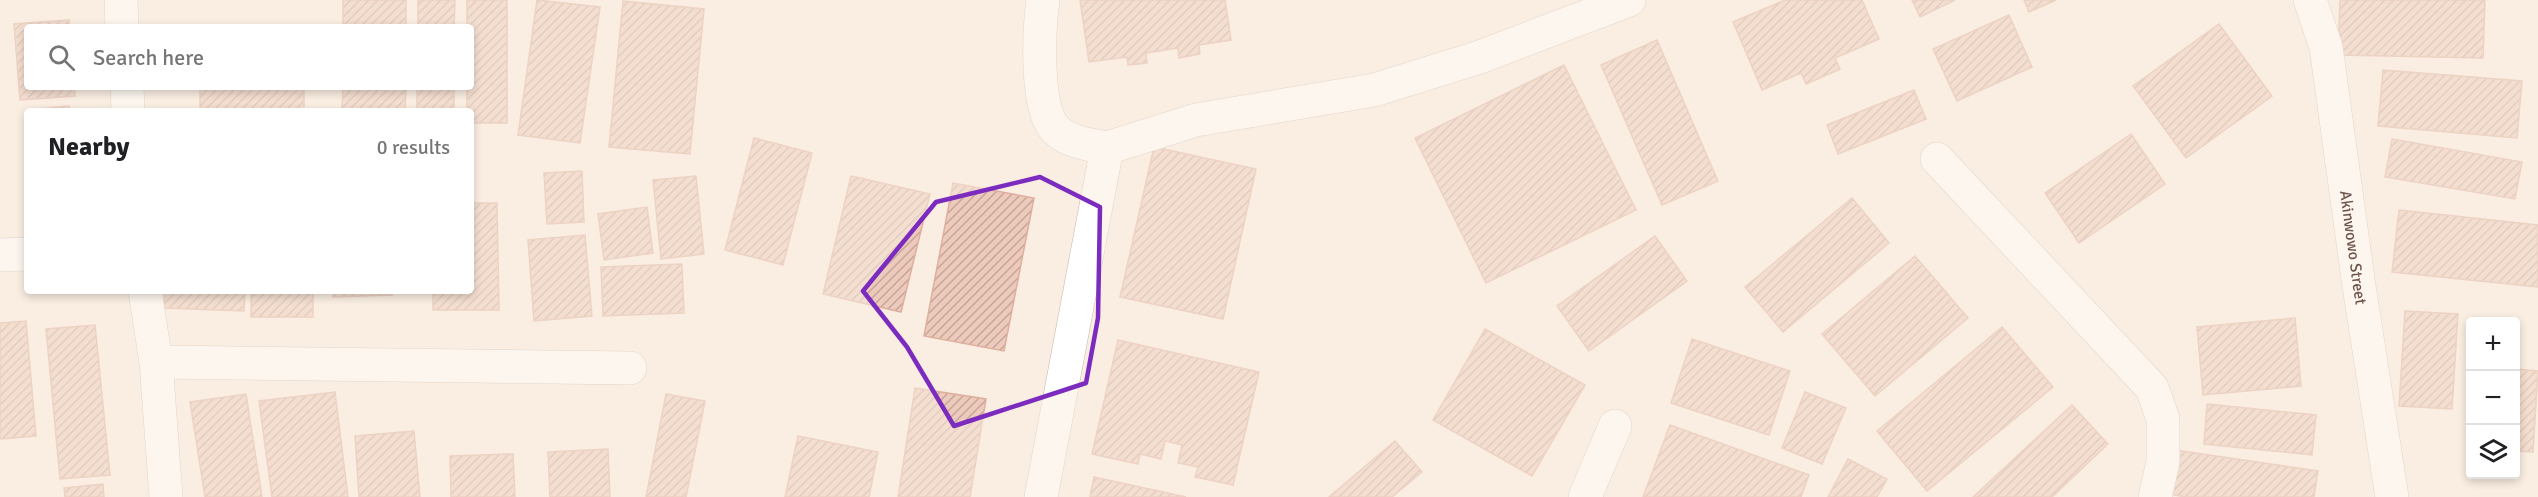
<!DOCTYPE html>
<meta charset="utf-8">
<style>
body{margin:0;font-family:Signika,sans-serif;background:#f2f2f2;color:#202124}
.controls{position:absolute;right:18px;bottom:18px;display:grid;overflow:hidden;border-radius:6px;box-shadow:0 3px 9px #0003}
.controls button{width:54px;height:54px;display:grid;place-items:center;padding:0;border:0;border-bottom:2px solid #e0e0e0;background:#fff;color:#202124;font:30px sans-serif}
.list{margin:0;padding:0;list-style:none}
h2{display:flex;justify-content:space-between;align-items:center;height:78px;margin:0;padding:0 24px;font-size:26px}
h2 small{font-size:20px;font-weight:400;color:#757577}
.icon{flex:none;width:33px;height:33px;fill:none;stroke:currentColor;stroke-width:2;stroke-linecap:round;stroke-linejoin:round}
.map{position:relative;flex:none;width:2538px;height:497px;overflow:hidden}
.search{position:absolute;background:#fff;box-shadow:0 3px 9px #0003;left:24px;top:24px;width:450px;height:66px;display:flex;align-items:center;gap:15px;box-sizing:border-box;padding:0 21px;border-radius:6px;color:#757577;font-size:22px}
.panel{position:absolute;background:#fff;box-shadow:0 3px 9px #0003;left:24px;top:108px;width:450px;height:186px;border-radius:6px}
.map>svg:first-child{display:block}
.building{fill:url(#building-hatch);stroke:#dfaf9d;stroke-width:1.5}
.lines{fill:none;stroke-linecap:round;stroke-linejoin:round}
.street-casing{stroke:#c9b5a9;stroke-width:34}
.street{stroke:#fff;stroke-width:33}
.marked{fill:none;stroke:#7b2cbf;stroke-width:4.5;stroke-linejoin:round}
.labels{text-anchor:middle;stroke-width:5;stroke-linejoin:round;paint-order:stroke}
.street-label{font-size:16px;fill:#6f544a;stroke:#fdf2e7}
</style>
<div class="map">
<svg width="2538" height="497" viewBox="0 0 2538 497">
<defs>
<pattern id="building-hatch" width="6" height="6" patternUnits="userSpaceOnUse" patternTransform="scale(1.5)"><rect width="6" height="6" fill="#edcabb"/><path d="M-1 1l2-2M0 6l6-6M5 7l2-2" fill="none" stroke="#c4a79a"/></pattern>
</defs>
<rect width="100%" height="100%" fill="#faeee2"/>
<!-- building -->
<g class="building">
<rect x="343" y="0" width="63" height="27"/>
<path d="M418 0H455L454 27H418Z"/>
<path d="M467 0H507V123H471V111H467V87H471V27H467Z"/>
<path d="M537 0 600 7 580 143 518 135Z"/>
<path d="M1080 0H1225L1231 40 1199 45 1200 54 1179 58 1178 48 1146 53 1147 63 1128 65 1127 57 1089 62Z"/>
<path d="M1785 0H1862L1879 39 1835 58 1840 69 1806 84 1801 73 1762 90 1733 22Z"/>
<path d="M1912 0H1955L1920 17Z"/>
<path d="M2024 0H2056L2029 12Z"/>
<path d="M2340 0H2485L2483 58 2338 55Z"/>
<path d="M623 1 704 9 690 154 609 147Z"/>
<path d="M2009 15 2032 67 1957 101 1933 49Z"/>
<path d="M69 20V27H27V87H74L75 96 20 100 14 24Z"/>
<path d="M2219 24 2272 96 2186 158 2133 86Z"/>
<path d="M1657 40 1718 181 1662 205 1601 65Z"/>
<path d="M1564 65 1636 210 1486 283 1415 138Z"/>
<path d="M2383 70 2522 81 2517 138 2378 126Z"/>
<rect x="200" y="87" width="104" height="24"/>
<path d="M343 87H406L405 111H342Z"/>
<rect x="417" y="87" width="37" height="24"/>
<path d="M1914 90 1926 119 1838 154 1827 125Z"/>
<path d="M69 106 70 111H27V119L26 110Z"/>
<path d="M2131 134 2165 184 2079 243 2045 193Z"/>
<path d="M754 138 812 153 783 265 725 250Z"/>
<path d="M2392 139 2522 162 2515 199 2385 177Z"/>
<path d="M1154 147 1256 169 1223 319 1120 297Z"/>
<path d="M582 171 584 222 547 224 544 173Z"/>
<path d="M696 176 704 254 661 259 653 180Z"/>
<path d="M851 176 930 194 901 312 823 294Z"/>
<path d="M953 183 1034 198 1004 351 924 336Z"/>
<path d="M1852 198 1889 243 1783 332 1745 287Z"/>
<path d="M471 203H497L499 310H433V291H471Z"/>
<path d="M647 207 653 253 604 260 598 214Z"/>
<path d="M2399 210 2538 225V287L2392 272Z"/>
<path d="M585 235 592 316 534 321 528 240Z"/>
<path d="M1655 236 1687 281 1589 351 1557 306Z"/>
<path d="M1915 256 1968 318 1875 396 1822 334Z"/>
<path d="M682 264 684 313 603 316 601 267Z"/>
<path d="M165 291H245L244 311 164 308Z"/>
<rect x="251" y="291" width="62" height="26"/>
<path d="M333 291H391L392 295 333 297Z"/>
<path d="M2405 311 2458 314 2452 409 2399 406Z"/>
<path d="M2295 318 2301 386 2203 395 2197 327Z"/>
<path d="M26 321 36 436 0 439V323Z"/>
<path d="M95 325 110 475 60 479 46 329Z"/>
<path d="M2002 327 2053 387 1927 491 1877 431Z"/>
<path d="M1485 329 1585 385 1532 476 1433 420Z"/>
<path d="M1692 339 1790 371 1769 435 1671 403Z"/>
<path d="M1118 340 1259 372 1233 485 1195 477 1198 467 1178 463 1182 445 1165 441 1161 459 1140 454 1138 464 1092 454Z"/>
<path d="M2516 369 2538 371 2533 452 2516 451Z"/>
<path d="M915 388 986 399 970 497H898Z"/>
<path d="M335 392 348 497H272L259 401Z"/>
<path d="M1805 392 1846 408 1822 464 1782 448Z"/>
<path d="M246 394 262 497H205L190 402Z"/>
<path d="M666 394 705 401 686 497H646Z"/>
<path d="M2207 404 2316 415 2312 455 2204 444Z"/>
<path d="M2072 405 2108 444 2052 497H1973Z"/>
<path d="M1670 425 1809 475 1801 497H1643Z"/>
<path d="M414 431 420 497H359L355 436Z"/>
<path d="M798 436 878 452 869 497H785Z"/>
<path d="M1395 441 1422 472 1392 497H1329Z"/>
<path d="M608 449 610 497H550L548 452Z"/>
<path d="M2175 450 2318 471 2314 497H2186L2168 494Z"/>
<path d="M513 454 515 497H451L450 456Z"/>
<path d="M1848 459 1887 479 1877 497H1828Z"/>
<path d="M1094 477 1186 497H1090Z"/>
<path d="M103 484 104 497H65L64 488Z"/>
</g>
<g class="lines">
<!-- street casing -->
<g class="street-casing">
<g id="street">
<path d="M121 0 122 27"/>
<path d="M1043 0C1039 29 1035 106 1055 129 1068 142 1090 145 1107 148"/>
<path id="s1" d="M2310 0 2326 47 2359 286 2392 497"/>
<path d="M127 87 128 111"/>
<path d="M1937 159 2152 388 2163 419V462L2155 497"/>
<path d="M0 255 27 254"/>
<path d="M145 291 156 362 166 497"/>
<path d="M156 362 630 368"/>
<path d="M1041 497 1107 148 1196 120 1374 90 1480 57 1629 0"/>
<path d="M1585 497 1615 426"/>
</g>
</g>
<!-- street -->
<use href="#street" class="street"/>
</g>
<!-- marked area -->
<path d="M0 0H2538V497H0ZM1040 177 1100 207 1098 318 1086 383 954 426 907 347 863 291 936 202Z" fill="#faeee2" fill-opacity=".55" fill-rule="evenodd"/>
<path class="marked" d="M1040 177 1100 207 1098 318 1086 383 954 426 907 347 863 291 936 202Z"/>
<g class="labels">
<!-- street labels -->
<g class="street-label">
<text dy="6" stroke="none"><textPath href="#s1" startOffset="252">Akinwowo Street</textPath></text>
</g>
</g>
</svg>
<div class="controls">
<button>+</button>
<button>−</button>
<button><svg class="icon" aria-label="layers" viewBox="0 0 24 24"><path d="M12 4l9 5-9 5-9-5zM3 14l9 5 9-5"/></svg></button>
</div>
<div class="search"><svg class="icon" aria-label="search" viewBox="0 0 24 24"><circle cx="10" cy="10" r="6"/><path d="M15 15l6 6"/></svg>Search here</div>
<section class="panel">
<h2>Nearby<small>0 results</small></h2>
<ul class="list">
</ul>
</section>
</div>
